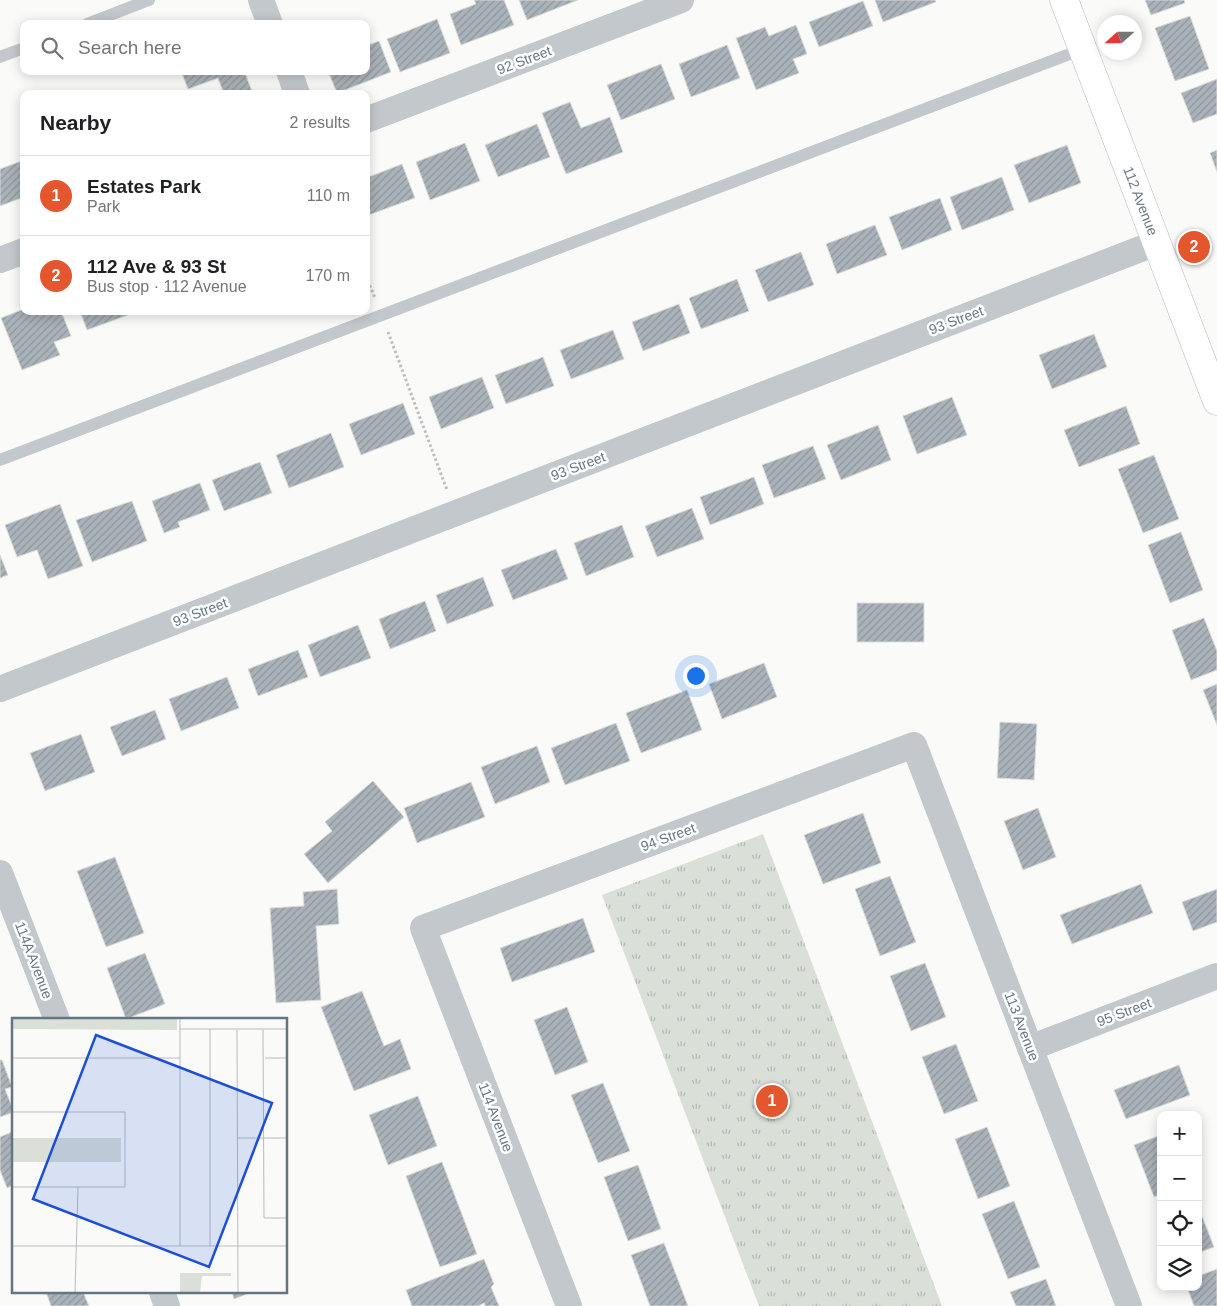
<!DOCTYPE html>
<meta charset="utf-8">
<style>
body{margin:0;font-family:Helvetica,sans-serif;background:#f6f6f6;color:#202124}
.controls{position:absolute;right:15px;bottom:15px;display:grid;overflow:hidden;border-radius:10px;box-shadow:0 2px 12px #0003}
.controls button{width:45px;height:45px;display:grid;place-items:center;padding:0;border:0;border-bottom:1px solid #e0e0e0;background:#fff;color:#202124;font:25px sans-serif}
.compass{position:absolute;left:1097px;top:15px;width:45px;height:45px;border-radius:50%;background:#fff;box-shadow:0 2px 12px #0003;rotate:249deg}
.you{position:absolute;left:695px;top:675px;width:18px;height:18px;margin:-12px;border:4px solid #fff;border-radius:50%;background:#1a73e8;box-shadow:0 0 0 8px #1a73e833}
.badge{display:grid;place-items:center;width:32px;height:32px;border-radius:50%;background:#e4572e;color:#fff;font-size:16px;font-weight:700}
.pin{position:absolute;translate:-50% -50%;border:2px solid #fff;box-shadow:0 1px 5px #0006}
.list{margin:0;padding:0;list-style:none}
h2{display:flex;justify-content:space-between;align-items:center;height:65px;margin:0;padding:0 20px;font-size:21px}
h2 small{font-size:16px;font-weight:400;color:#757577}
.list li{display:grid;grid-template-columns:32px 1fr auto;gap:15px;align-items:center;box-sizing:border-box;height:80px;padding:0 20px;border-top:1px solid #e0e0e0}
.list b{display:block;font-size:19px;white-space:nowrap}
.list p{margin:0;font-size:16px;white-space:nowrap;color:#757577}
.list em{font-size:16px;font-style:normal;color:#757577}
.icon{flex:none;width:28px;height:28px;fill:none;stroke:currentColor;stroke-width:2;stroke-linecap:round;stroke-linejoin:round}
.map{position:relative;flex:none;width:1217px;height:1306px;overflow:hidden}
.search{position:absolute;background:#fff;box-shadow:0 2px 12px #0003;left:20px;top:20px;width:350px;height:55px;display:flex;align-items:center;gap:12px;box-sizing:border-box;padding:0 18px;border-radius:10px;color:#757577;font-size:19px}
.panel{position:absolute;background:#fff;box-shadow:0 2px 12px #0003;left:20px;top:90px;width:350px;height:225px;border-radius:10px}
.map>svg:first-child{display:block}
.park{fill:url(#park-tufts)}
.building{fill:url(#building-hatch);stroke:#dcdcda}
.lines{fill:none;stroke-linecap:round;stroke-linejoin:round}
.secondary-casing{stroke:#b3babf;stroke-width:29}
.path{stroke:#bbbfc2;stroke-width:3;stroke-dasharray:2.5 2.5;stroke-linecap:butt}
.lane{stroke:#c3c8cc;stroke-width:12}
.street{stroke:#c3c8cc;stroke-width:26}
.secondary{stroke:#fff;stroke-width:28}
.labels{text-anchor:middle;stroke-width:5;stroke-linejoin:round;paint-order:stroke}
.street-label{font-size:14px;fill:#657683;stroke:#fff}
.inset-road{fill:none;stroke:#b5bdc2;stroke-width:1}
.view{fill:#1d4ed8;fill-opacity:0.15;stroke:#1d4ed8;stroke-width:2.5}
.inset-edge{fill:none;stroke:#657683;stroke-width:2.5}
</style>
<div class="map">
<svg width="1217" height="1306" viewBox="0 0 1217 1306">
<defs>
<pattern id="park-tufts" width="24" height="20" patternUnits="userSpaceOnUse" patternTransform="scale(1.25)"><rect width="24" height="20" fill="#dadfd7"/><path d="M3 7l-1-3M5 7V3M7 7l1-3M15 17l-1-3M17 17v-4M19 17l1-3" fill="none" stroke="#b4b9b4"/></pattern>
<pattern id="building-hatch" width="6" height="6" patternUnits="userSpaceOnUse" patternTransform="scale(1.25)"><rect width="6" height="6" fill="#aab3b9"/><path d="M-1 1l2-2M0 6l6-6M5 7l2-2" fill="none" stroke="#8e969c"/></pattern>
</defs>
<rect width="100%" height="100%" fill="#fafaf8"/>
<!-- park -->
<path class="park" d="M763 834 942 1306H759L602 895Z"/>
<!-- building -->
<g class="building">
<path d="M474 0H504L514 25 461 45 450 14 476 4Z"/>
<path d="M519 0H578L527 20Z"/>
<path d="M875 0H935L936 2 883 22Z"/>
<path d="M1145 0H1184L1185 3 1151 15Z"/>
<path d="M863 1 873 26 819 47 809 22Z"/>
<path d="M1190 16 1209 69 1175 81 1155 28Z"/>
<path d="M437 19 450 53 400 72 387 39Z"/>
<path d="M796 25 807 54 793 59 799 73 756 90 736 38 765 27 769 36Z"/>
<path d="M379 41 391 72 337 93 328 71H366V46Z"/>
<path d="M727 45 740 78 691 97 679 64Z"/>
<path d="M661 64 675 99 621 120 607 85Z"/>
<path d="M181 71H236L237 75 245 73 253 94H224L218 78 188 89Z"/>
<path d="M1217 79V114L1193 123 1181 93Z"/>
<path d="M570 102 581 128 610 117 623 152 566 174 542 113Z"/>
<path d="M537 124 550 157 498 177 485 145Z"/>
<path d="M465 143 480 181 430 200 416 162Z"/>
<path d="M1067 145 1081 183 1029 203 1014 165Z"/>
<path d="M1217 150V172L1210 153Z"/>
<path d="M24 160V197L0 206V169Z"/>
<path d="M402 164 415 198 366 216V178Z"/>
<path d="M1002 177 1014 210 962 230 950 197Z"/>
<path d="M940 198 952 230 902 250 889 217Z"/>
<path d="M875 225 887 255 837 274 826 244Z"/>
<path d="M801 252 814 285 768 302 755 270Z"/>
<path d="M737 279 749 311 701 329 689 298Z"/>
<path d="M679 304 690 333 643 351 632 322Z"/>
<path d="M24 309V311H28L29 314 35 311H44L45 314 51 311H61L71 336 54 342 60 355 22 370 1 318Z"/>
<path d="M80 311H136V312L87 330Z"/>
<path d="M613 330 624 359 571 379 560 350Z"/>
<path d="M1094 334 1107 367 1052 389 1039 355Z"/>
<path d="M543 357 554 386 506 404 495 375Z"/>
<path d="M482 377 494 408 441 429 429 397Z"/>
<path d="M952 397 967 435 917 454 903 416Z"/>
<path d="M403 403 415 434 361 455 349 424Z"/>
<path d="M1126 406 1140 444 1079 467 1064 430Z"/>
<path d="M878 425 891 460 841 480 827 445Z"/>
<path d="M331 433 344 467 289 488 276 455Z"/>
<path d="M813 446 826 479 774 498 762 465Z"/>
<path d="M1154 455 1179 519 1143 533 1118 469Z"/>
<path d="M260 462 272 493 224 511 212 480Z"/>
<path d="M754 477 764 504 710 525 700 497Z"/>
<path d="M200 483 210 510 178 522 180 527 164 533 152 501Z"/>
<path d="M132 501 147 541 92 562 76 520Z"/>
<path d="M60 504 83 566 48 579 37 550 17 557 5 525Z"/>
<path d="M692 508 704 539 657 557 645 526Z"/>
<path d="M622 525 634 557 586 576 574 543Z"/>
<path d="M1181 532 1203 590 1170 603 1148 545Z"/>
<path d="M556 549 568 579 513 600 501 570Z"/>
<path d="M0 555 8 575 0 578Z"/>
<path d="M483 577 494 606 447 624 436 595Z"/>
<path d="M425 601 436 631 390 649 379 619Z"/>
<rect x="857" y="603" width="67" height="39"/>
<path d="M1204 618 1217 651V670L1191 680 1172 630Z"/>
<path d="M358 625 371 658 320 677 308 645Z"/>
<path d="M298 650 308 677 258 696 248 669Z"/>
<path d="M764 663 777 697 722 719 709 684Z"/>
<path d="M227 677 239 708 181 731 169 699Z"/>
<path d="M1217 684V725L1203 690Z"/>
<path d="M687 690 702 730 641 753 626 713Z"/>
<path d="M155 710 166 739 122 756 110 727Z"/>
<path d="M1000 722 1037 724 1034 780 997 778Z"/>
<path d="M616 723 630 761 565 785 551 748Z"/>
<path d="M81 734 95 772 45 791 30 753Z"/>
<path d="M537 746 550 782 495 804 481 767Z"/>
<path d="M373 781 404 817 328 883 304 854 332 831 325 822Z"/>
<path d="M471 782 485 817 417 843 404 808Z"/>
<path d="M1038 808 1056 857 1023 870 1004 821Z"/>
<path d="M863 813 881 863 823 884 804 835Z"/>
<path d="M115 857 144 933 106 947 77 871Z"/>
<path d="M890 876 916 942 880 956 855 889Z"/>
<path d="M1141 884 1153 913 1072 944 1060 915Z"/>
<path d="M337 889 339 924 316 926 321 1000 276 1003 270 908 304 906 303 892Z"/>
<path d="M1217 889V922L1193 931 1182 902Z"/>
<path d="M583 918 595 952 512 982 500 948Z"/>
<path d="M145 953 165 1004 126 1019 107 968Z"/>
<path d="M925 963 946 1017 911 1031 890 976Z"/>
<path d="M362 991 384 1046 400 1039 411 1069 354 1091 321 1007Z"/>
<path d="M567 1007 588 1062 555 1075 534 1020Z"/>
<path d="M956 1044 978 1101 944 1114 922 1057Z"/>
<path d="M0 1060H2L12 1087 5 1089 14 1112 0 1117Z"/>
<path d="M1179 1065 1190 1095 1126 1119 1114 1090Z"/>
<path d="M603 1083 630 1151 598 1163 571 1095Z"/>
<path d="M418 1096 437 1146 388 1165 369 1115Z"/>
<path d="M987 1127 1010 1186 978 1199 955 1139Z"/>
<path d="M14 1131V1185L7 1188 0 1170V1137Z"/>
<path d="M1161 1135V1195L1154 1197 1134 1145Z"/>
<path d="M442 1162 477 1254 440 1267 406 1176Z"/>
<path d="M638 1165 661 1229 628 1241 604 1177Z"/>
<path d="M1014 1201 1040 1267 1008 1279 982 1214Z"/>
<path d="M1198 1206 1214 1247 1198 1253Z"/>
<path d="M664 1243 688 1306H650L631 1255Z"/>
<path d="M484 1259 494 1284 491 1287 499 1306H485L484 1303 478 1306H412L406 1290Z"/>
<path d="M1217 1269V1306H1194L1187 1287H1198V1276Z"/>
<path d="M1046 1279 1056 1306H1016L1010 1292Z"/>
<path d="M46 1292H83L89 1306H51Z"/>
<path d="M232 1292H252L234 1299Z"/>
</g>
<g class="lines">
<!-- secondary casing -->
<g class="secondary-casing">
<g id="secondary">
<path id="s1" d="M1064 0 1217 401"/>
</g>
</g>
<!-- path -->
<g class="path">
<path d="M366 276 375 298"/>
<path d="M388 332 447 490"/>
</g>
<!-- lane -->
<g class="lane">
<path d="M87 24 149 0"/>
<path d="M0 57 24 48"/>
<path d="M0 460 1083 49"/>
</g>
<!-- street -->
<g class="street">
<path d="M261 0 270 24"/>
<path d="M289 71 297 94"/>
<path d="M366 120 681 0"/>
<path d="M0 260 24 251"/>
<path d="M0 689 1156 243"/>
<path d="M0 873 57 1020"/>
<path d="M1030 1048 1217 976"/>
<path d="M162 1292 167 1306"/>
<path d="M569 1306 423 928 914 745 1129 1306"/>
</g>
<!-- secondary -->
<use href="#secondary" class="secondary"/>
</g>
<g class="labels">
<!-- street labels -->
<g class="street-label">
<text transform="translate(524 60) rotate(-21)" y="5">92 Street</text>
<text dy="5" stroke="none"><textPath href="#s1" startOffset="215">112 Avenue</textPath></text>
<text transform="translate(956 320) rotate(-21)" y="5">93 Street</text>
<text transform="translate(578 466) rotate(-21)" y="5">93 Street</text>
<text transform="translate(200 612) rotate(-21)" y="5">93 Street</text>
<text transform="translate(668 837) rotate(-20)" y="5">94 Street</text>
<text transform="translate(34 960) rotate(69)" y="5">114A Avenue</text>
<text transform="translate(1124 1012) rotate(-21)" y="5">95 Street</text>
<text transform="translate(1022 1026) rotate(69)" y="5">113 Avenue</text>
<text transform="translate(496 1117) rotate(69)" y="5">114 Avenue</text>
</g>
</g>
<!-- overview -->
<g transform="translate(12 1018)">
<rect width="275" height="275" fill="#fafaf8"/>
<path d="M0 0H165V12L0 11ZM0 120H109V144H0ZM168 255H219V258H190L188 275H168Z" fill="#dadfd7"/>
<path class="inset-road" d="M168 0V228M167 11H275M225 12 226 275M251 12 252 200H275M0 40H168M253 40H275M0 94H113V169H0M225 120H275M0 228H275M198 228V11M63 275 66 169"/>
<path class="view" d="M84 17 260 85 197 249 21 181Z"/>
<rect width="275" height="275" class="inset-edge"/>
</g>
</svg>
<div class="controls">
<button>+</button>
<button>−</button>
<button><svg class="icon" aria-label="locate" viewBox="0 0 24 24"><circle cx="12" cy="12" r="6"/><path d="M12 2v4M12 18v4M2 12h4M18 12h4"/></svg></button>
<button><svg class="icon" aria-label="layers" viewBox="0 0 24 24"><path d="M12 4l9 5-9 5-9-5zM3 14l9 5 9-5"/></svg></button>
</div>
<svg class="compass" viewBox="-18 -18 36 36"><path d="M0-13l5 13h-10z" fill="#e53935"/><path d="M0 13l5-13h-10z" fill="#757577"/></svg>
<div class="you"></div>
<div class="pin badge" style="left:772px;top:1101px">1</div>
<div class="pin badge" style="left:1194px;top:247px">2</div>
<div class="search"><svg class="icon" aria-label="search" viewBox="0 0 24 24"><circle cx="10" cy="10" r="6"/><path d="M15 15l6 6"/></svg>Search here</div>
<section class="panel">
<h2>Nearby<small>2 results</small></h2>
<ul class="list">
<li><span class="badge">1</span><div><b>Estates Park</b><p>Park</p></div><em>110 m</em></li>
<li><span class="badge">2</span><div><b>112 Ave &amp; 93 St</b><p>Bus stop · 112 Avenue</p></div><em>170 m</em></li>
</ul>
</section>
</div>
